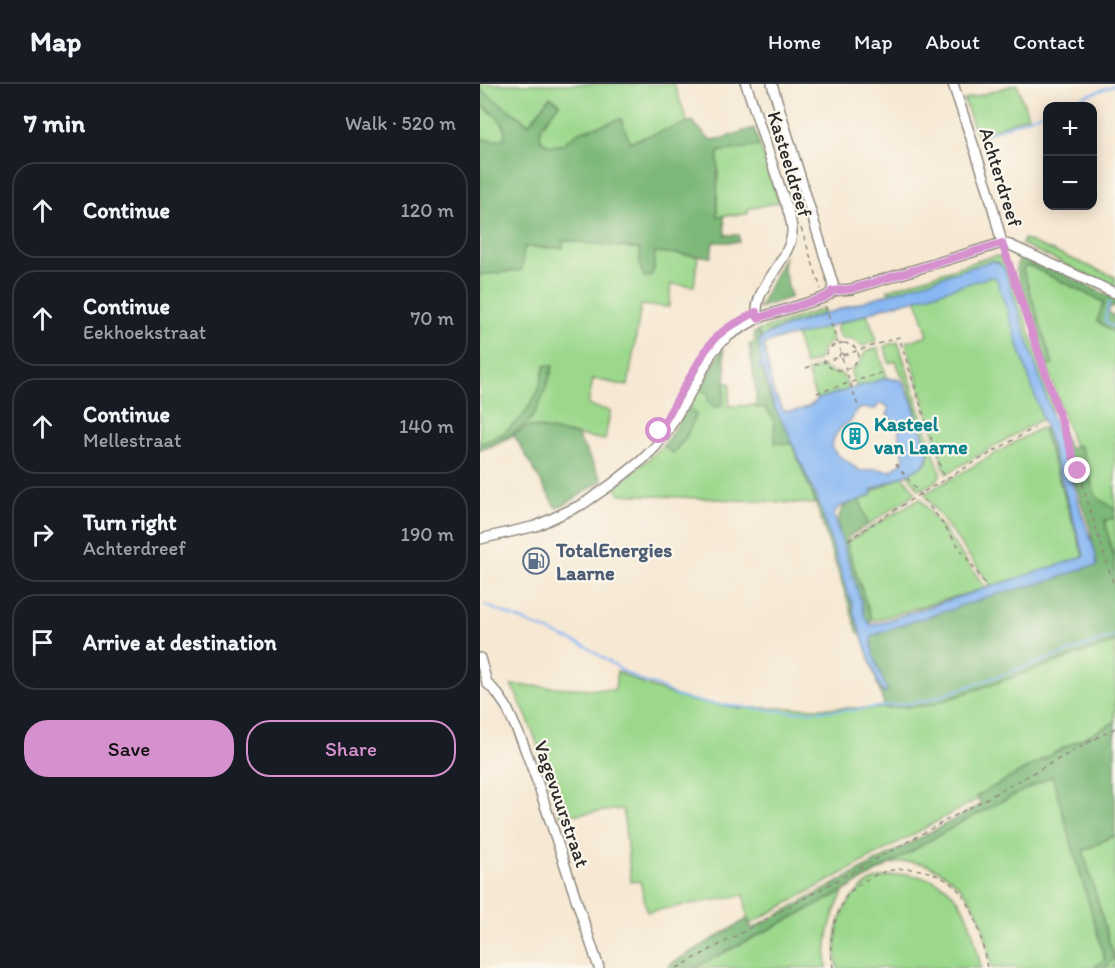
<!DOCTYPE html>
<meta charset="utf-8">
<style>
body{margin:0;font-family:Itim,sans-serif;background:#20242c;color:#f1f3f6}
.controls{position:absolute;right:18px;top:18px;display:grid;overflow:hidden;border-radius:12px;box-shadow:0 3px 15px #0003}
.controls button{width:54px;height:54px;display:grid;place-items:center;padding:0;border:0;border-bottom:2px solid #363941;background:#171b24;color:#f1f3f6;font:30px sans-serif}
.stop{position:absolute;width:18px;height:18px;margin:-14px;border:4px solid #d690ce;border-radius:50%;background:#fff}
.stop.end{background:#d690ce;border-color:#fff;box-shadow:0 2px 6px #0008}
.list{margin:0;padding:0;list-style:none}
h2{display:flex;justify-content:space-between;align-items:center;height:78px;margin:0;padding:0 24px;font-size:26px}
h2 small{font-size:20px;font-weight:400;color:#9ea1a6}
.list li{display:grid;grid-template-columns:39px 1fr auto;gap:18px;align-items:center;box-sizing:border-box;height:96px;margin:0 12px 12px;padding:0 12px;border:2px solid #363941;border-radius:24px}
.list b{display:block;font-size:22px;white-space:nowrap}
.list p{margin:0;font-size:20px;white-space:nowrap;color:#9ea1a6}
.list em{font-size:20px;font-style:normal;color:#9ea1a6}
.actions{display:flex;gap:12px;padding:18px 24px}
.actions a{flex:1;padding:14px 0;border:2px solid #d690ce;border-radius:24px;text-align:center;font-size:21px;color:#d690ce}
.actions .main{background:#d690ce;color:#111}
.icon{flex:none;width:33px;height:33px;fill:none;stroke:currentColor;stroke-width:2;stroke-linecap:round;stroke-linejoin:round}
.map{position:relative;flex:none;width:635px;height:884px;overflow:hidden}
header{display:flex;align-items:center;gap:36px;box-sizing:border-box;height:84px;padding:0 30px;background:#171b24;border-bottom:2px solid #363941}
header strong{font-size:28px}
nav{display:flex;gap:33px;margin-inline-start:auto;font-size:21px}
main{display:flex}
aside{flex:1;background:#171b24}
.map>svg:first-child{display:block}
.green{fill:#9bd88c;stroke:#63825c;stroke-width:1.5}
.forest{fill:#7cb878;stroke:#547252;stroke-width:1.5}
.water{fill:#87b7f3;stroke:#59718f;stroke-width:1.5;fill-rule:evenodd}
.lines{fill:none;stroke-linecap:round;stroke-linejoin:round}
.stream{stroke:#87b7f3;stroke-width:2}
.minor-casing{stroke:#908a7f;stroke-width:12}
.path{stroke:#908a7f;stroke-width:1.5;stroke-dasharray:4.5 4.5;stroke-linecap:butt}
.minor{stroke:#fff;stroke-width:9}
.route{stroke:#d690ce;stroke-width:8}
.labels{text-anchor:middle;stroke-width:4.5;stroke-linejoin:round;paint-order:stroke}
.street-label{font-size:20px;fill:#2b2b2b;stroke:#fbf7ec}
.culture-label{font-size:20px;font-weight:bold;fill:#0d838f;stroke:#fbf7ec;text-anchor:start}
.service-label{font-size:20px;font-weight:bold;fill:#4e5e75;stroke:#fbf7ec;text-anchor:start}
</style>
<header>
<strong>Map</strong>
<nav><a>Home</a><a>Map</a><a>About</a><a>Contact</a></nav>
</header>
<main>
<aside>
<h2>7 min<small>Walk · 520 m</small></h2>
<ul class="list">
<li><svg class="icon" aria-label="ahead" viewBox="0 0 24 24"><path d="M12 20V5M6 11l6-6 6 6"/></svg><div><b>Continue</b></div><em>120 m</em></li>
<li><svg class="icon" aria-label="ahead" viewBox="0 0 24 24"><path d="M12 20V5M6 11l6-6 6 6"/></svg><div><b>Continue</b><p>Eekhoekstraat</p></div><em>70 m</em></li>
<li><svg class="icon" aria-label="ahead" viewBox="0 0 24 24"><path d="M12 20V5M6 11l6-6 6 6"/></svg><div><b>Continue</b><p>Mellestraat</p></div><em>140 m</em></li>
<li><svg class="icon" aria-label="right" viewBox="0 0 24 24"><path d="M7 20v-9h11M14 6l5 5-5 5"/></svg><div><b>Turn right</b><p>Achterdreef</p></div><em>190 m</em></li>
<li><svg class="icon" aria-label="arrive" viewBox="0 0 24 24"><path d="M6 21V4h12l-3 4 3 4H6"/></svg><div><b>Arrive at destination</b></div></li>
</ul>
<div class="actions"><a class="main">Save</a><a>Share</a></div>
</aside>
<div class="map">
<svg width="635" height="884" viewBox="0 0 635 884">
<rect width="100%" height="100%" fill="#fbf7ec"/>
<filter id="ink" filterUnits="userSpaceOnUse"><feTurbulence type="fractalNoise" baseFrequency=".0167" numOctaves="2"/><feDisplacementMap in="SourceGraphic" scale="12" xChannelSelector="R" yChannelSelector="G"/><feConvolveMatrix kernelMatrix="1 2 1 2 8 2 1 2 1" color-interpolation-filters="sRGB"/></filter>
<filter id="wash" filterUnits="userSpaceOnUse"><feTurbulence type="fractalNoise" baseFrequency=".008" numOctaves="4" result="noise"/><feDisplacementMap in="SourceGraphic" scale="24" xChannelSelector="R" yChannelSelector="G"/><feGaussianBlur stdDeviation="1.35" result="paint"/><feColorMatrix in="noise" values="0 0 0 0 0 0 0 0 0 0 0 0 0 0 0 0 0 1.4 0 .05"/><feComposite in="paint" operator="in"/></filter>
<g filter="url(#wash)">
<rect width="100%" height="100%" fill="#f6e8d3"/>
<!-- green -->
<g class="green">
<path d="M0 0H194L208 39 149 58 141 35 100 48 81 61 71 62 63 58 60 54 61 43 79 19 70 13 49 40 0 5Z"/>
<path d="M537 0 548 32 497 52 484 16Z"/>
<path d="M0 20C11 29 29 37 24 54L18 56 0 55Z"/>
<path d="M280 62 299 118 268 125V130L237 132 238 67Z"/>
<path d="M544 155 635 193V204L542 160Z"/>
<path d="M83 156 160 165V181L175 168 218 172 214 202 191 200 189 223 161 221 148 302 113 295 108 321 130 327 125 356 49 342 18 360 0 366V191L42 186 44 163 82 164Z"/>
<path d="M517 172 522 174 527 179 574 321 571 328 525 186 518 178 511 177 409 210 408 206 503 175Z"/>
<path d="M545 182H550L625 219 617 237 635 249V425L622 417 615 411 605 374 599 361 594 363 567 282 572 281 543 186Z"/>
<path d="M511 190 517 192 564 334 466 390 426 258 448 251 436 213Z"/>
<path d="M343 225 345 229 289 248 281 254 278 247Z"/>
<path d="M387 230 397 256 383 262 371 255 360 254 357 246 358 240Z"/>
<path d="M348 242 352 256 342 266 340 273 337 277 325 281 316 252Z"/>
<path d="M418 258 460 388V392L456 397 440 406 427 390 445 381 448 377 449 368 428 301 421 290 416 277 409 279 405 262Z"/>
<path d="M398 264 407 294 376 303 371 289 372 286 380 279 385 268Z"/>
<path d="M342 282C353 293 354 286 363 291L369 306 336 315 327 287Z"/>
<path d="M244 299H250L249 322 276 321V324H286L294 335 295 358 312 360 336 419H339L378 542 381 548 378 549 336 420 139 410 136 404 183 362 193 369 205 355 216 331 209 323 219 305 228 308V317L242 321 244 314Z"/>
<path d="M560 344 563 345 604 474V475L511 502 445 411 446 409Z"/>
<path d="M423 392 436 409 388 441 379 414Z"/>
<path d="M440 414 506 504 392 537 368 464 367 458Z"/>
<path d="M635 434V476L631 464 625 436Z"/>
<path d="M635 558V638L576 668 497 712 498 715 270 840C265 831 267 821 264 811L167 828 160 797 151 798 143 725 80 732C66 687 54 641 31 601L135 606 137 587 163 600 208 616 259 624H405L451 621Z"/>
<path d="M573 691 625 876 614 884H512C508 869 505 842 498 829 486 804 460 779 430 778 423 777 414 780 407 781L478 740Z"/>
<path d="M635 751V884H625L634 873 603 767Z"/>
<path d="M425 790C435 792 448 793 457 798 489 814 494 853 501 884H357C352 850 360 816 392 797 401 792 415 792 425 790Z"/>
<path d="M364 807C351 831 344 856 347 884H214Z"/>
</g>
<!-- forest -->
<g class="forest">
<path d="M0 5 49 40 70 13 80 19 61 43 60 54 63 58 71 62 81 61 99 48 141 35 150 58 212 37 230 56 244 54 274 44 280 62 238 68 237 132H244L245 151H259V158H233L231 173 175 168 174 186 170 192 165 193C158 185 160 174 160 165L83 156V164L44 163 42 186 0 191V55L18 56 24 54C29 37 11 29 0 20Z"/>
<path d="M305 171 303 183 311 213 279 224Z"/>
<path d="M545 174 559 179 635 215V223L631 222 628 228 635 233V249L617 237 624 218 550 182H545L543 186 573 281 567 282 536 186C537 180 537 176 545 174Z"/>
<path d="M278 247 281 254 280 259 286 300 290 314 295 325 319 365 339 419 336 420 312 360 295 359 294 335 286 324H276V307L269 260 275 259 274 249Z"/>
<path d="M243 265 246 285 244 314 242 321 238 323H233L228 317V309L219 305Z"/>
<path d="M65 281 73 282C68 298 62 319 53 332 44 346 15 359 0 366V360L22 350 42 333 58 308Z"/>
<path d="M209 323 216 331 205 355 193 369 183 362Z"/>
<path d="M48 342 97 351 122 396 89 418 76 424 34 351Z"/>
<path d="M567 342 606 470 604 474 563 345Z"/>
<path d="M581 344 589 365 599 361 605 374 615 411 622 417 635 425V434L625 436 631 464 635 476V558L451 621 405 624 381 548 615 471 610 444 577 346Z"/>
<path d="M379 414 388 441 369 452 367 455 368 464 392 537 387 539 360 458 358 437 362 424Z"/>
<path d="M635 638V751L603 767 634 874 625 884H614L625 875 572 692 478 740 364 807 214 884H190L189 881 267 835 272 845 501 721 497 712 576 668Z"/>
</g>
<!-- water -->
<path class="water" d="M511 177C519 178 521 180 525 186L571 328 602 430 615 467 617 482 608 483 569 497 506 513 493 519 485 520 469 527H462L455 531 436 536 392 552C389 567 402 592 407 607L404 610 398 600 377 538 374 531 373 522 367 508 338 417 311 357 309 350 294 322 283 284 282 283 280 286 278 284V280L282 278 280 272 279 257 287 250 310 241ZM510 193H514L517 196 571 361 604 471 603 473 392 541C386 538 383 527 382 520L357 442 354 431 358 423 385 414 392 410 391 406 434 387 444 381 448 371V367L431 315 424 300 421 296 406 294 338 315C331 324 316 328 304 327L293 307 284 262 285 260 302 254 328 249 372 235 405 223 433 216ZM403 319 408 323 409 327 407 330 411 336 417 337 419 339V352L422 358V367L424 373 423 377 411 387C406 387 402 385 397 385 392 385 388 387 383 387 377 387 375 383 371 380 359 371 344 367 358 347 364 339 373 340 375 327L382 324 395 325 399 320Z"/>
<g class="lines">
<!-- stream -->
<g class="stream">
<path d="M578 22 635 1"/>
<path d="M499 53 568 27"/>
<path d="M629 219 625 235 627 239 635 244"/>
<path d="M5 521 107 563 143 587 162 597 180 603 198 613 225 619 309 628 374 626 446 617 635 552"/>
</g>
</g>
</g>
<g filter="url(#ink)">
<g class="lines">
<!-- minor casing -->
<g class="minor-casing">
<g id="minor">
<path d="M266 0C277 32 287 65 298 97 302 111 312 132 312 146 313 176 270 204 278 234"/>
<path d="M292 0 353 200 352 207"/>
<path d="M473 0 508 105 522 159"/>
<path d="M352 207 372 205 522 159 530 161 635 209"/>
<path d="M0 455 56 442 103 420 132 400 162 376 175 363 185 351 218 296 231 270 241 258 251 250 278 234 343 214 350 210 352 207"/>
<path d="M0 574 7 599 17 609 26 622 42 657 57 697 119 884"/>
</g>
</g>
<!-- path -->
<g class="path">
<path d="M321 144 341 205"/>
<path d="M525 169 598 387 635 505"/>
<path d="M345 222 361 269"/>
<path d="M364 259C398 265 363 302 344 278 346 264 351 261 364 259Z"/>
<path d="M362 269 364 272 361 274 359 272 360 270Z"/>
<path d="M364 271 419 253 464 395"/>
<path d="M362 274 379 325"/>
<path d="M326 284 359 273"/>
<path d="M337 309 404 288"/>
<path d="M416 380 458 433 506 501"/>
<path d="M368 456 440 410 554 344"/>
<path d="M197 884 635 644"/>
<path d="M353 884C352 877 350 869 351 861 352 843 358 825 368 810 372 805 378 802 383 798 410 779 451 780 476 804 497 824 502 857 507 884"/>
</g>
<!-- minor -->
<use href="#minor" class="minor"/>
</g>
</g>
<g class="lines" filter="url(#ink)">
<!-- route -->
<path class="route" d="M179 347 225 267 236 253 247 244 276 228 278 234 343 214 350 210 352 207 372 205 522 159 598 387"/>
</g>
<!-- icons -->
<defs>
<g id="building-ring" transform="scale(1.35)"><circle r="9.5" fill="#fbf7ec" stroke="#0f9aa8" stroke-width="1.5"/><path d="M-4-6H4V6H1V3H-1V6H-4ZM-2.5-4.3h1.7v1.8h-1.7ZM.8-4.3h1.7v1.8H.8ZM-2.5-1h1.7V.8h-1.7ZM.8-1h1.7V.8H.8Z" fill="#0f9aa8"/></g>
<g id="fuel-ring" transform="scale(1.35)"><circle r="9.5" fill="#fbf7ec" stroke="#5c6f8a" stroke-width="1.5"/><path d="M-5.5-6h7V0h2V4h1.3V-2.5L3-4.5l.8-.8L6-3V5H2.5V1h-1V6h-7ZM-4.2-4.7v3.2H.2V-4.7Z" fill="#5c6f8a"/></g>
</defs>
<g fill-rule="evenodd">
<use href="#building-ring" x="375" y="352"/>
<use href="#fuel-ring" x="56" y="477"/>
</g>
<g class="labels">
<!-- street labels -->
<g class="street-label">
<text transform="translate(310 80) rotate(73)" y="7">Kasteeldreef</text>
<text transform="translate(521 93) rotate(73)" y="7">Achterdreef</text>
<text transform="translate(82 720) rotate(71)" y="7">Vagevuurstraat</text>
</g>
<!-- culture labels -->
<g class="culture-label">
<text x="394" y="347">Kasteel<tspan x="394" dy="23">van Laarne</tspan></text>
</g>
<!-- service labels -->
<g class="service-label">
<text x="76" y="473">TotalEnergies<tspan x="76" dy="23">Laarne</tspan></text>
</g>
</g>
</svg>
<div class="controls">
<button>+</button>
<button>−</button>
</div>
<div class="stop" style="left:179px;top:347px"></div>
<div class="stop end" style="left:598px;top:387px"></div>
</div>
</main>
